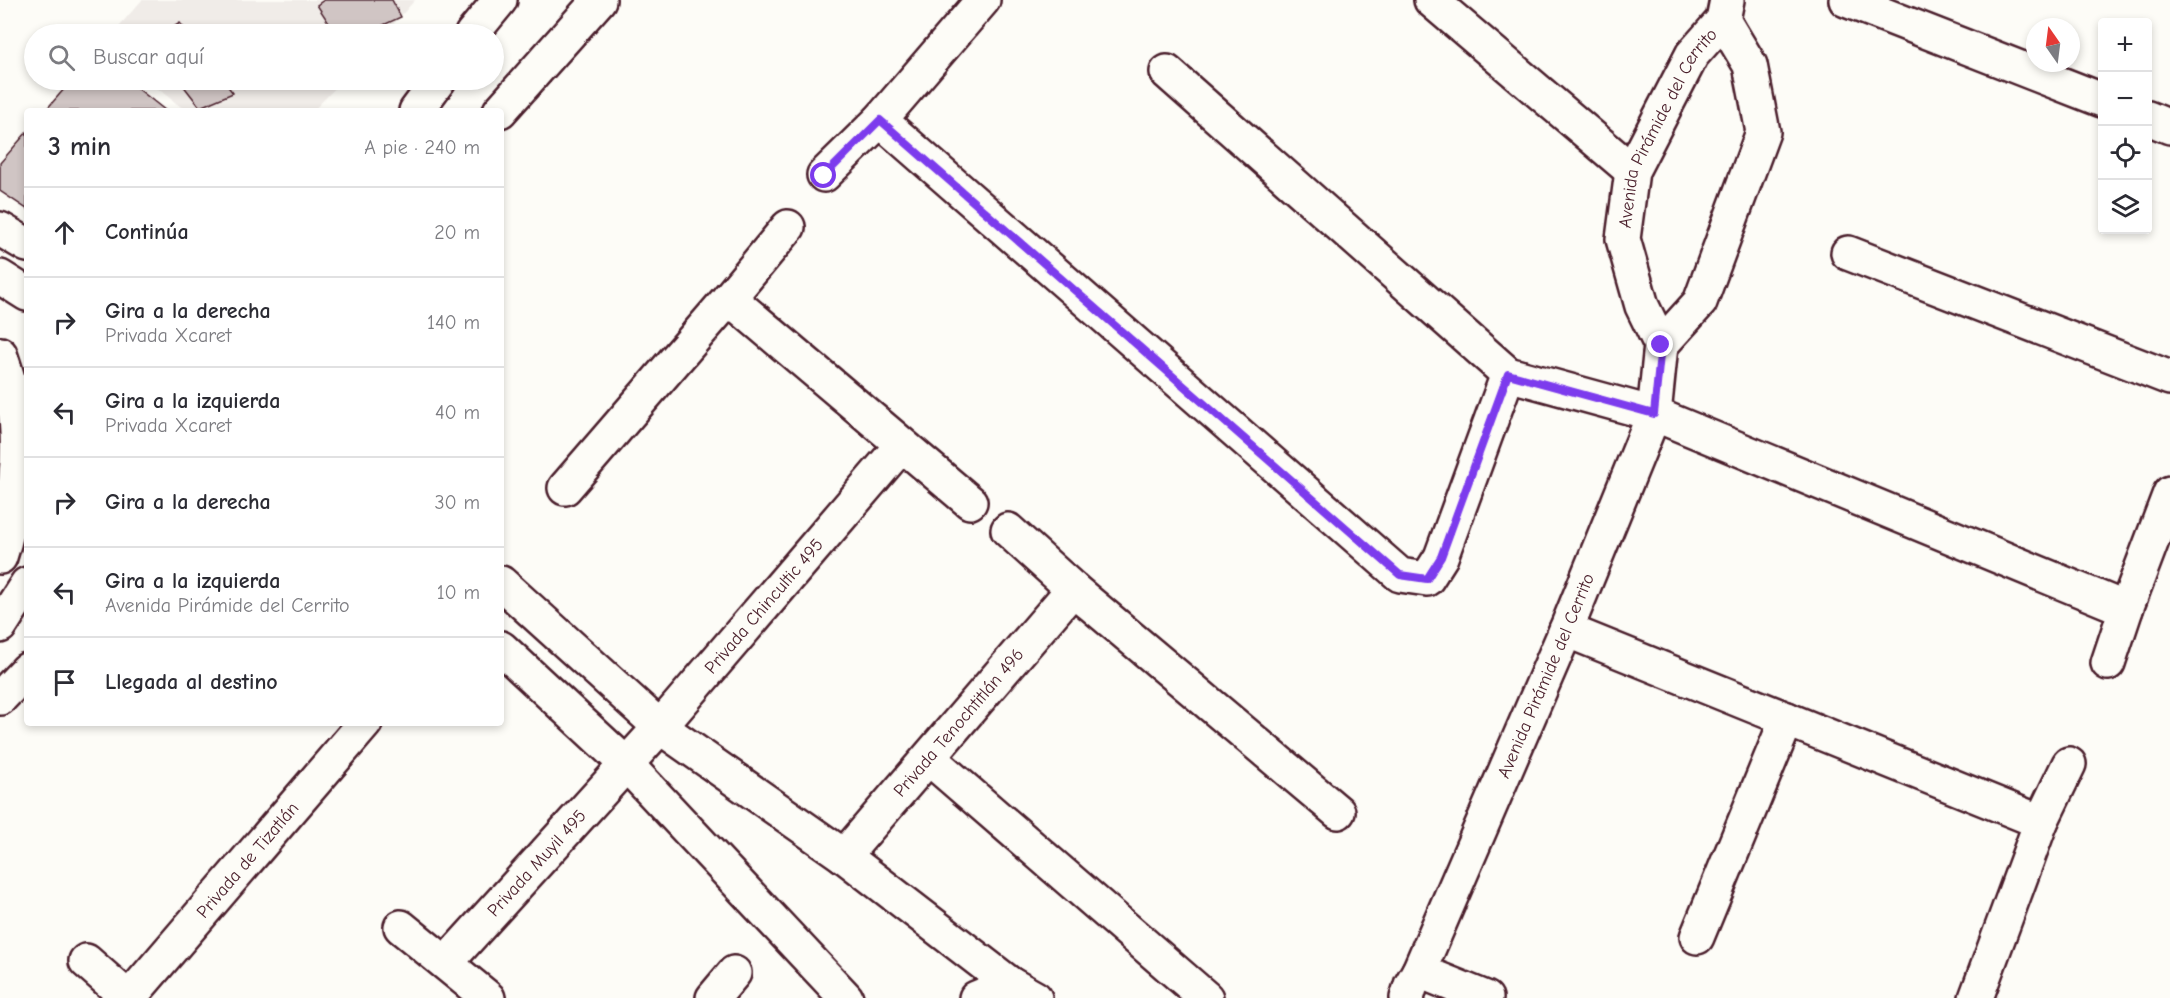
<!DOCTYPE html>
<html lang="es">
<meta charset="utf-8">
<style>
body{margin:0;font-family:"Comic Neue",sans-serif;background:#f2f2f3;color:#2b2b33}
.controls{position:absolute;right:18px;top:18px;display:grid;overflow:hidden;border-radius:6px;box-shadow:0 3px 9px #0003}
.controls button{width:54px;height:54px;display:grid;place-items:center;padding:0;border:0;border-bottom:2px solid #e1e1e2;background:#fff;color:#2b2b33;font:30px sans-serif}
.compass{position:absolute;left:2026px;top:18px;width:54px;height:54px;border-radius:50%;background:#fff;box-shadow:0 3px 9px #0003;rotate:346deg}
.stop{position:absolute;width:18px;height:18px;margin:-14px;border:4px solid #7c3aed;border-radius:50%;background:#fff}
.stop.end{background:#7c3aed;border-color:#fff;box-shadow:0 2px 6px #0008}
.list{margin:0;padding:0;list-style:none}
h2{display:flex;justify-content:space-between;align-items:center;height:78px;margin:0;padding:0 24px;font-size:26px}
h2 small{font-size:20px;font-weight:400;color:#7c7c81}
.list li{display:grid;grid-template-columns:39px 1fr auto;gap:18px;align-items:center;box-sizing:border-box;height:90px;padding:0 24px;border-top:2px solid #e1e1e2}
.list b{display:block;font-size:22px;white-space:nowrap}
.list p{margin:0;font-size:20px;white-space:nowrap;color:#7c7c81}
.list em{font-size:20px;font-style:normal;color:#7c7c81}
.icon{flex:none;width:33px;height:33px;fill:none;stroke:currentColor;stroke-width:2;stroke-linecap:round;stroke-linejoin:round}
.map{position:relative;flex:none;width:2170px;height:998px;overflow:hidden}
.search{position:absolute;background:#fff;box-shadow:0 3px 9px #0003;left:24px;top:24px;width:480px;height:66px;display:flex;align-items:center;gap:15px;box-sizing:border-box;padding:0 21px;border-radius:33px;color:#7c7c81;font-size:22px}
.panel{position:absolute;background:#fff;box-shadow:0 3px 9px #0003;left:24px;top:108px;width:480px;height:618px;border-radius:6px}
.map>svg:first-child{display:block}
.built{fill:#f0ece8}
.building{fill:#d0c5c4;stroke:#4a1f2b;stroke-width:1.5}
.lines{fill:none;stroke-linecap:round;stroke-linejoin:round}
.street-casing{stroke:#4a1f2b;stroke-width:38}
.secondary-casing{stroke:#4a1f2b;stroke-width:38}
.street{stroke:#fdfcf7;stroke-width:33}
.secondary{stroke:#fdfcf7;stroke-width:33}
.route{stroke:#7c3aed;stroke-width:8}
.labels{text-anchor:middle;stroke-width:4.5;stroke-linejoin:round;paint-order:stroke}
.street-label{font-size:18px;fill:#4a1f2b;stroke:#fdfcf7}
</style>
<div class="map">
<svg width="2170" height="998" viewBox="0 0 2170 998">
<rect width="100%" height="100%" fill="#fdfcf7"/>
<filter id="ink" filterUnits="userSpaceOnUse"><feTurbulence type="fractalNoise" baseFrequency=".0167" numOctaves="2"/><feDisplacementMap in="SourceGraphic" scale="12" xChannelSelector="R" yChannelSelector="G"/><feConvolveMatrix kernelMatrix="1 2 1 2 8 2 1 2 1" color-interpolation-filters="sRGB"/></filter>
<g filter="url(#ink)">
<!-- built -->
<g class="built">
<path d="M142 0H415L385 34H112Z"/>
<path d="M147 80H343L313 111H186Z"/>
</g>
<!-- building -->
<g class="building">
<path d="M324 0H392L401 17 364 34H336L317 5Z"/>
<path d="M180 23 189 34H162Z"/>
<path d="M72 80H127L166 111H45Z"/>
<path d="M179 80H223L233 93 200 107Z"/>
<path d="M27 132V209L0 191V163Z"/>
</g>
<g class="lines">
<!-- street casing -->
<g class="street-casing">
<g id="street">
<path d="M1431 0 1632 171"/>
<path d="M1846 0 2102 100"/>
<path d="M1167 72 1508 374 1654 414 2126 609"/>
<path d="M2148 118 2170 127"/>
<path d="M880 120 1400 575 1427 579 1441 557 1508 374"/>
<path d="M824 175 880 120 983 0"/>
<path d="M1848 253 2170 378"/>
<path d="M729 298 970 502"/>
<path d="M1661 345 1700 302 1763 132 1750 65 1723 20"/>
<path d="M565 488 729 298 788 227"/>
<path d="M1008 530 1073 589 1338 812"/>
<path d="M501 583 660 727 844 856 1010 984 1035 998"/>
<path d="M1566 630 2041 822"/>
<path d="M501 648 626 764 846 998"/>
<path d="M2108 663 2126 609 2170 493"/>
<path d="M930 759 1206 998"/>
<path id="s1" d="M844 856 1073 589"/>
<path d="M401 927 488 998"/>
<path d="M1697 937 1787 719"/>
<path d="M86 961 128 998"/>
<path id="s2" d="M446 963 660 727 901 446"/>
<path d="M1419 971 1486 998"/>
<path id="s3" d="M129 998 365 723"/>
<path d="M713 998 734 973"/>
<path d="M976 998 1010 984"/>
<path id="s4" d="M1407 998 1411 985 1419 971 1566 630 1654 414 1661 345 1642 306 1623 239 1632 171 1692 55 1723 20 1727 0"/>
<path d="M1976 998 2041 822 2069 764"/>
</g>
</g>
<!-- secondary casing -->
<g class="secondary-casing">
<g id="secondary">
<path d="M472 34 500 0"/>
<path d="M416 111 439 80"/>
<path d="M500 111 599 0"/>
<path d="M0 229 27 245"/>
<path d="M0 277 27 294"/>
<path d="M0 354C5 369 11 386 14 403 22 451 15 511 0 557"/>
<path d="M0 626 27 584"/>
<path d="M0 698 27 670"/>
</g>
</g>
<!-- street -->
<use href="#street" class="street"/>
<!-- secondary -->
<use href="#secondary" class="secondary"/>
</g>
</g>
<g class="lines" filter="url(#ink)">
<!-- route -->
<path class="route" d="M824 176 880 120 1400 575 1427 579 1441 557 1508 374 1654 414 1661 345"/>
</g>
<g class="labels">
<!-- street labels -->
<g class="street-label">
<text dy="6" stroke="none"><textPath href="#s4" startOffset="938">Avenida Pirámide del Cerrito</textPath></text>
<text dy="6" stroke="none"><textPath href="#s2" startOffset="478">Privada Chincultic 495</textPath></text>
<text dy="6" stroke="none"><textPath href="#s4" startOffset="351">Avenida Pirámide del Cerrito</textPath></text>
<text dy="6" stroke="none"><textPath href="#s1" startOffset="176">Privada Tenochtitlán 496</textPath></text>
<text dy="6" stroke="none"><textPath href="#s3" startOffset="182">Privada de Tizatlán</textPath></text>
<text dy="6" stroke="none"><textPath href="#s2" startOffset="135">Privada Muyil 495</textPath></text>
</g>
</g>
</svg>
<div class="controls">
<button>+</button>
<button>−</button>
<button><svg class="icon" aria-label="locate" viewBox="0 0 24 24"><circle cx="12" cy="12" r="6"/><path d="M12 2v4M12 18v4M2 12h4M18 12h4"/></svg></button>
<button><svg class="icon" aria-label="layers" viewBox="0 0 24 24"><path d="M12 4l9 5-9 5-9-5zM3 14l9 5 9-5"/></svg></button>
</div>
<svg class="compass" viewBox="-18 -18 36 36"><path d="M0-13l5 13h-10z" fill="#e53935"/><path d="M0 13l5-13h-10z" fill="#7c7c81"/></svg>
<div class="stop" style="left:824px;top:176px"></div>
<div class="stop end" style="left:1661px;top:345px"></div>
<div class="search"><svg class="icon" aria-label="search" viewBox="0 0 24 24"><circle cx="10" cy="10" r="6"/><path d="M15 15l6 6"/></svg>Buscar aquí</div>
<section class="panel">
<h2>3 min<small>A pie · 240 m</small></h2>
<ul class="list">
<li><svg class="icon" aria-label="ahead" viewBox="0 0 24 24"><path d="M12 20V5M6 11l6-6 6 6"/></svg><div><b>Continúa</b></div><em>20 m</em></li>
<li><svg class="icon" aria-label="right" viewBox="0 0 24 24"><path d="M7 20v-9h11M14 6l5 5-5 5"/></svg><div><b>Gira a la derecha</b><p>Privada Xcaret</p></div><em>140 m</em></li>
<li><svg class="icon" aria-label="left" viewBox="0 0 24 24"><path d="M17 20v-9H6M10 6l-5 5 5 5"/></svg><div><b>Gira a la izquierda</b><p>Privada Xcaret</p></div><em>40 m</em></li>
<li><svg class="icon" aria-label="right" viewBox="0 0 24 24"><path d="M7 20v-9h11M14 6l5 5-5 5"/></svg><div><b>Gira a la derecha</b></div><em>30 m</em></li>
<li><svg class="icon" aria-label="left" viewBox="0 0 24 24"><path d="M17 20v-9H6M10 6l-5 5 5 5"/></svg><div><b>Gira a la izquierda</b><p>Avenida Pirámide del Cerrito</p></div><em>10 m</em></li>
<li><svg class="icon" aria-label="arrive" viewBox="0 0 24 24"><path d="M6 21V4h12l-3 4 3 4H6"/></svg><div><b>Llegada al destino</b></div></li>
</ul>
</section>
</div>
